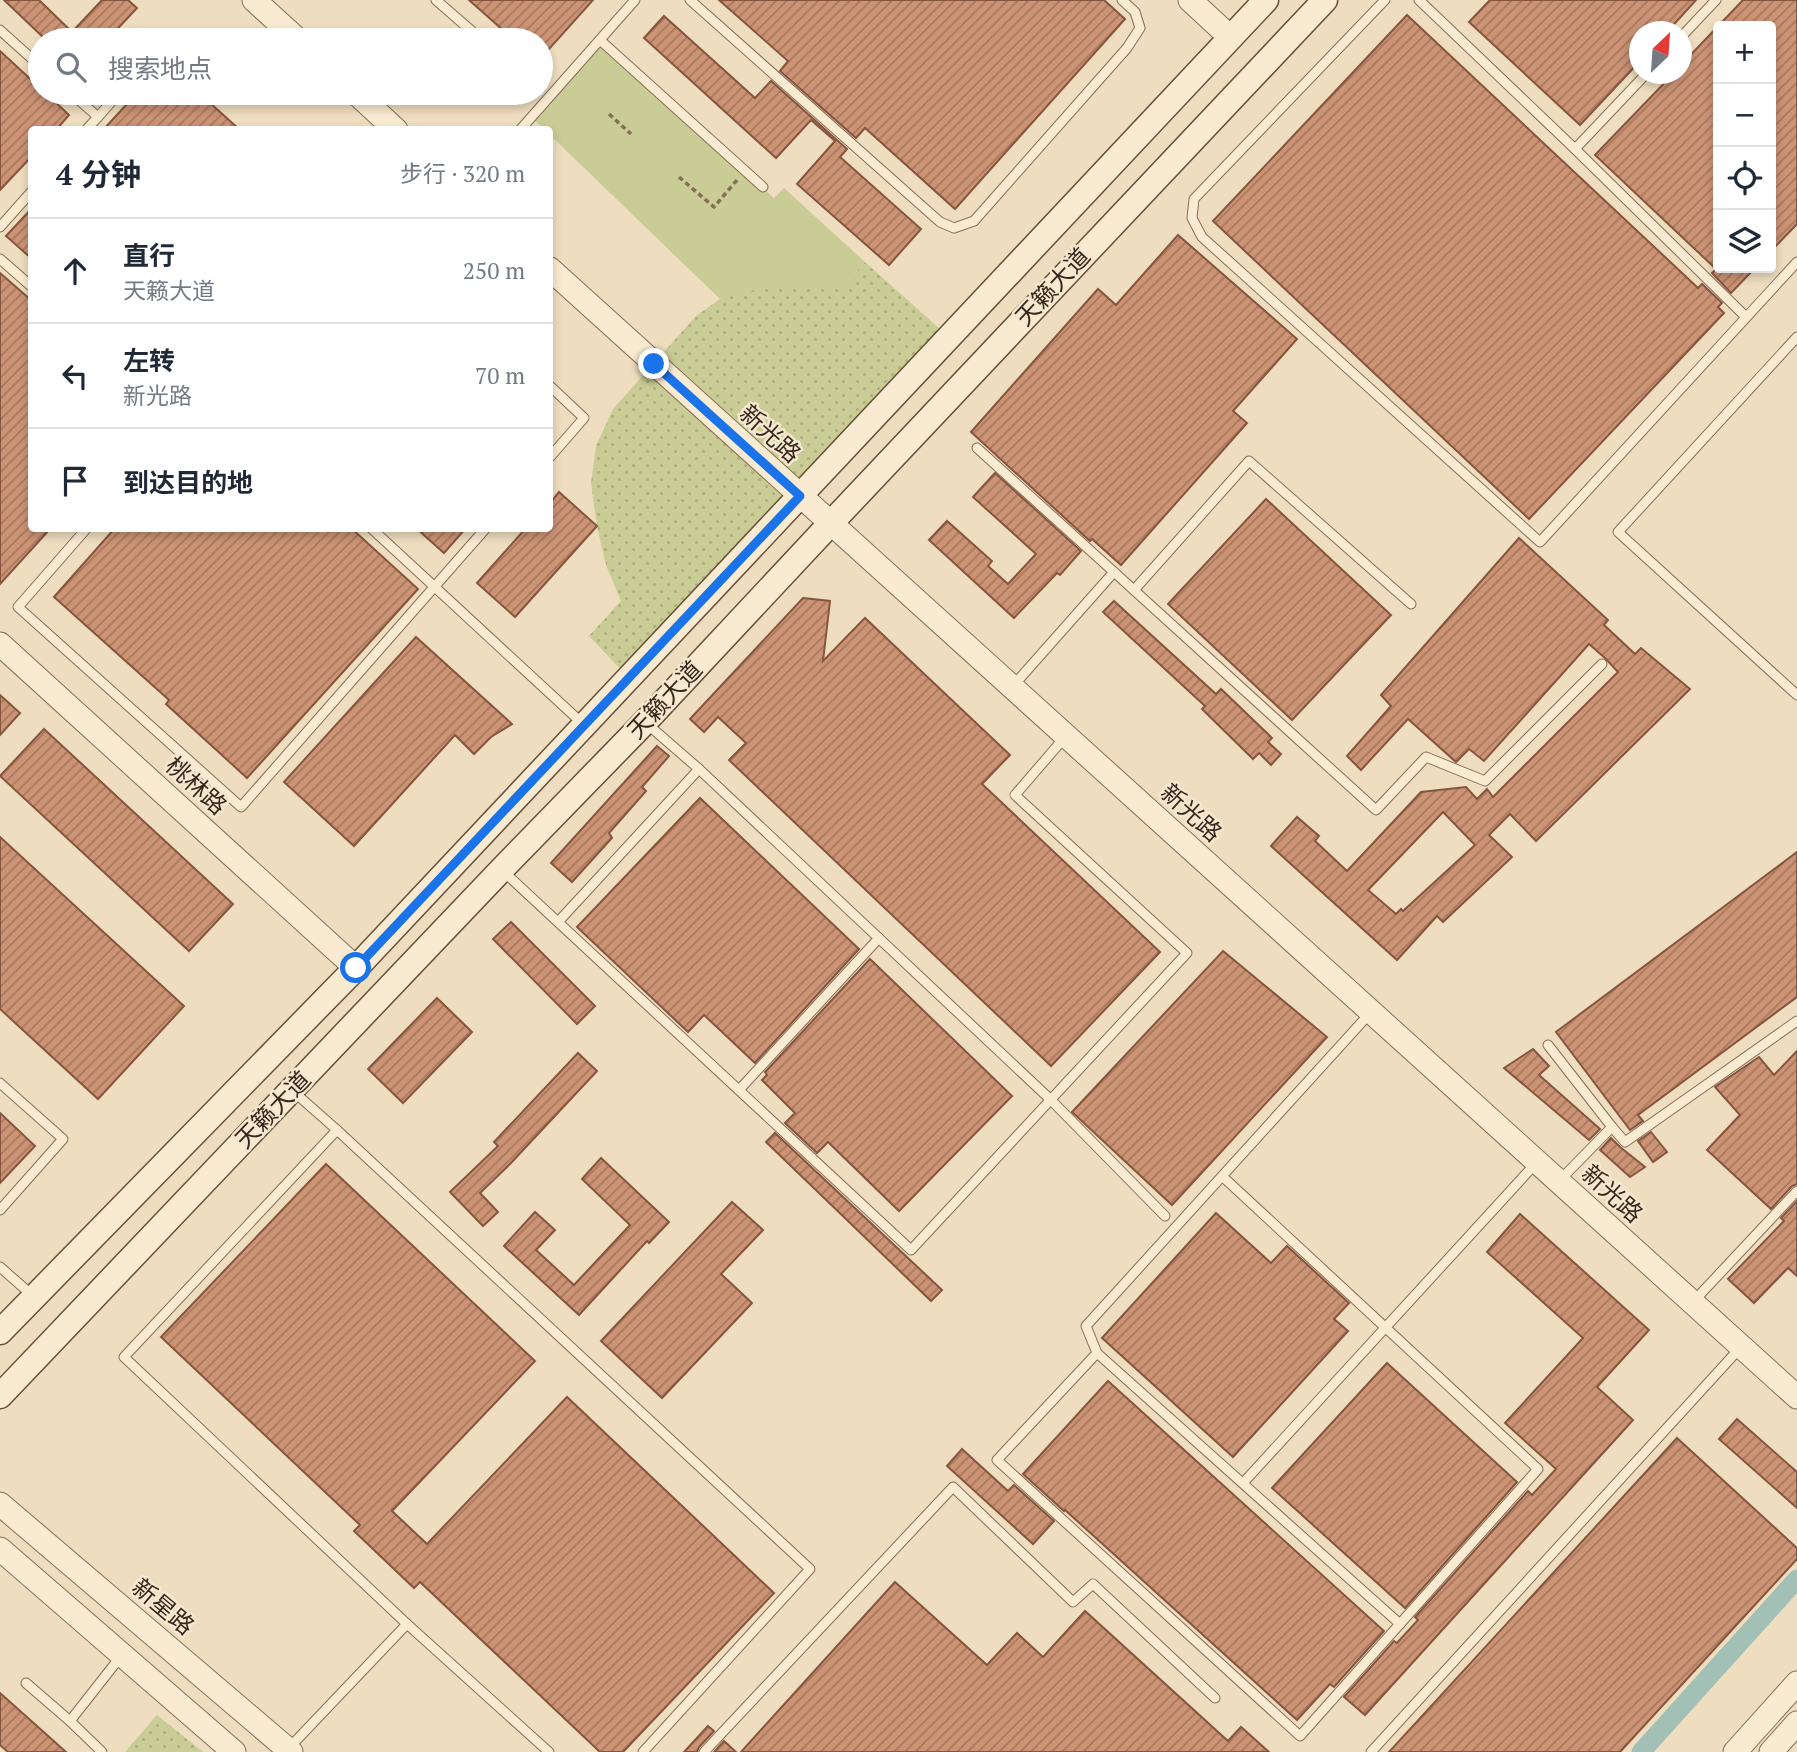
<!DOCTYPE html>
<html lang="zh">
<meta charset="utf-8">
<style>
body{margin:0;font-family:"PT Serif","Noto Sans SC",serif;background:#f2f2f3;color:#1f2937}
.controls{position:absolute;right:21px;top:21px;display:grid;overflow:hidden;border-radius:7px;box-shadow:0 4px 10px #0003}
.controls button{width:63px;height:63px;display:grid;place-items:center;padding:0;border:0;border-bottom:2px solid #e0e1e3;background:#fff;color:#1f2937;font:35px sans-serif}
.compass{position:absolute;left:1629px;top:21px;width:63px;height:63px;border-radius:50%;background:#fff;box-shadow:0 4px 10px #0003;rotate:25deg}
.stop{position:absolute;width:21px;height:21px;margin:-16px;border:5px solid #1a73e8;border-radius:50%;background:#fff}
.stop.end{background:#1a73e8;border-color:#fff;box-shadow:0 2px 7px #0008}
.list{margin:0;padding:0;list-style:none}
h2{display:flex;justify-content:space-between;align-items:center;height:91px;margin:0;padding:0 28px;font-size:30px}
h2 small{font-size:23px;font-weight:400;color:#747a83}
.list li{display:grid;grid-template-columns:46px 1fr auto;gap:21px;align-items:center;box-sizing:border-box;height:105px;padding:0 28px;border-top:2px solid #e0e1e3}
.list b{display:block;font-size:26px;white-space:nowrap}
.list p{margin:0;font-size:23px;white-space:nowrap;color:#747a83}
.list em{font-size:23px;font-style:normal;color:#747a83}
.icon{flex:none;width:38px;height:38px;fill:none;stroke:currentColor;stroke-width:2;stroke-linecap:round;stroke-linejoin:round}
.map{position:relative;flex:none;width:1797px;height:1752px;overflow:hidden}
.search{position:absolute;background:#fff;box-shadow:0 4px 10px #0003;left:28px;top:28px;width:525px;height:77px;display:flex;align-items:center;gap:18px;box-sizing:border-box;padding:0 24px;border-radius:38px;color:#747a83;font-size:26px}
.panel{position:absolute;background:#fff;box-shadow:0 4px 10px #0003;left:28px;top:126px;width:525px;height:406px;border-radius:7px}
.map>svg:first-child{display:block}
.grass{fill:url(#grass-dots)}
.green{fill:#c9cc94}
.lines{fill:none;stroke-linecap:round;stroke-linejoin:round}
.canal{stroke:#a2c0b5;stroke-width:19}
.building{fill:url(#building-hatch);stroke:#86553d;stroke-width:2;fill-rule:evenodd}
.service-casing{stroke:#876d58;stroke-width:11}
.tertiary-casing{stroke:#876d58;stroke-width:25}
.secondary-casing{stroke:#684f3b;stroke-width:27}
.path{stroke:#876d58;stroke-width:3.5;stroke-dasharray:5 3.5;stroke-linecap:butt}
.service{stroke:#f9ebd2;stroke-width:9}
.tertiary{stroke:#f9ebd2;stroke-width:23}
.secondary{stroke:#f9ebd2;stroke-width:24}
.route{stroke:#1a73e8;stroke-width:9}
.labels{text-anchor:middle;stroke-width:5;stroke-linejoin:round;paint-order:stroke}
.street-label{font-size:24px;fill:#36271c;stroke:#f5e8cf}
</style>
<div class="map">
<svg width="1797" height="1752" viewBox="0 0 1797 1752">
<defs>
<pattern id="grass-dots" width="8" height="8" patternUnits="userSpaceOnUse" patternTransform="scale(1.75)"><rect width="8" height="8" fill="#c9cc94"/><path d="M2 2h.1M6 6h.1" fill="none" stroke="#adaf7f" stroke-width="1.8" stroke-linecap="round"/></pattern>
<pattern id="building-hatch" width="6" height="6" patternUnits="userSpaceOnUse" patternTransform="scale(1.75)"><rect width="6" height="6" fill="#cc9375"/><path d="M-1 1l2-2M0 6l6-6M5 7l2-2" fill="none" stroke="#a6785f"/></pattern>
</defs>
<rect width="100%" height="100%" fill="#eeddbf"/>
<!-- grass -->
<g class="grass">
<path d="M865 262 949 337 629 678 589 636 621 601 606 565 597 526 591 483 596 446 613 409 696 316 720 299 747 291 787 284 816 285 841 289Z"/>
<path d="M157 1715 203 1752H125Z"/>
</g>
<!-- green -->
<path class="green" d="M600 40 774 198 784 188 865 262 841 289C795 281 764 286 720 299L550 135V130L544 129 531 117Z"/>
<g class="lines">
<!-- canal -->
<path class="canal" d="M1641 1752 1797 1579"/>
</g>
<!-- building -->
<g class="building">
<path d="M4 0H39L72 32 102 0H128L137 8 107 40H46Z"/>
<path d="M469 0H593L541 58V40H514Z"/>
<path d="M719 0H1104L1125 19 955 209 865 128 856 138 780 71 788 61Z"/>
<path d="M1490 0H1696L1667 32H1640V61L1580 125 1469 22Z"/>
<path d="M1743 0H1797V224L1771 251V26H1718V268H1755L1731 293 1712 273 1716 269 1595 155 1673 74H1682V64Z"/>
<path d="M1407 15 1698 288 1702 284 1722 303 1718 307 1724 313 1529 519 1213 221Z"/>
<path d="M664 16 755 98 771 81 847 149 840 157 921 229 889 265 797 184 835 141 811 120 776 158 644 38Z"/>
<path d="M0 51 40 88V93H46L69 115 56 130H32V156L0 190Z"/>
<path d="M137 93H199L240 130H103Z"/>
<path d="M32 208V259L6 236Z"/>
<path d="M1178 235 1297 339 1233 411 1247 423 1121 565 1092 539 1090 541 971 432 1098 289 1116 305Z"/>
<path d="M0 273 32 301V528H51L0 584Z"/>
<path d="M995 473 1081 551 1060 575 1057 573 1014 618 929 540 947 521 992 561 988 566 1008 584 1036 554 973 497Z"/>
<path d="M559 492 597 526 515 617 477 583 526 528H550V503Z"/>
<path d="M1266 499 1391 615 1292 720 1168 604Z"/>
<path d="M115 528H351L418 589 247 778 166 704 169 700 54 597Z"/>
<path d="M416 528H466L444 553Z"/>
<path d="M1519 538 1608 620 1604 625 1635 654 1641 648 1690 689 1536 841 1510 814 1489 835 1512 857 1443 922 1437 916 1397 960 1271 846 1297 817 1319 836 1315 841 1347 871 1421 792 1466 787 1477 799 1487 789 1493 797 1618 672 1606 659 1589 644 1484 761 1469 749 1456 762 1408 719 1361 770 1347 756 1391 706 1381 695ZM1443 812 1475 845 1403 911 1401 909 1396 914 1368 890Z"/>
<path d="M803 598 830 601 823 661 865 618 1010 755 982 784 1160 952 1051 1066 729 760 746 743 718 717 704 732 690 719Z"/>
<path d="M1114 601 1216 694 1221 689 1272 738 1268 742 1281 754 1271 765 1259 753 1253 759 1202 709 1205 706 1103 612Z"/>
<path d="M416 637 512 724 491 737 474 754 455 735 354 846 284 782Z"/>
<path d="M0 695 20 713 0 735Z"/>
<path d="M44 729 233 904 189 951 0 776Z"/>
<path d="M657 746 669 756 642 787 646 791 609 833 612 838 572 882 551 863Z"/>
<path d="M700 798 859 949 755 1063 704 1015 688 1032 577 927Z"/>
<path d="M0 837 184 1006 98 1099 0 1009Z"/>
<path d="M1797 852V997L1638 1115 1643 1121 1630 1130 1556 1032Z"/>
<path d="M511 922 595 1006 577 1024 493 939Z"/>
<path d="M1223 951 1327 1037 1172 1205 1072 1112Z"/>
<path d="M870 959 1012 1096 899 1211 828 1142 817 1153 785 1123 795 1113 762 1080 767 1075 765 1072Z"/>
<path d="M437 998 472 1032 403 1103 368 1069Z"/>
<path d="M1533 1049 1549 1066 1539 1075 1600 1129 1589 1140 1504 1068Z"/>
<path d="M1797 1051V1184L1792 1186 1771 1209 1707 1150 1740 1115 1715 1087 1759 1057 1774 1075Z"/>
<path d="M578 1053 597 1071 510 1164 480 1193 498 1212 483 1226 450 1192 498 1146 494 1142Z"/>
<path d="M0 1113 35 1146 0 1183Z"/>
<path d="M1651 1132 1667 1152 1653 1162 1638 1141Z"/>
<path d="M775 1133 942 1290 931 1301 766 1142Z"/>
<path d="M1611 1138 1620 1147 1645 1167 1630 1177 1600 1150Z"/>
<path d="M601 1158 669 1222 649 1243 647 1241 579 1315 504 1246 535 1212 555 1230 536 1250 574 1285 630 1225 582 1179Z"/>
<path d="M326 1164 535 1361 392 1511 427 1544 567 1397 774 1593 623 1752H600L420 1582 414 1588 354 1531 360 1525 161 1337Z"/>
<path d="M1797 1201V1276L1788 1268 1754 1303 1728 1279 1784 1221 1781 1218Z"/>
<path d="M732 1202 763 1230 721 1274 752 1303 662 1398 601 1341Z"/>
<path d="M1216 1213 1271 1263 1287 1246 1349 1303 1334 1319 1348 1331 1233 1457 1102 1338Z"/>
<path d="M1520 1214 1649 1330 1597 1387 1633 1420 1365 1715 1344 1697 1394 1641 1397 1643 1418 1620 1415 1617 1528 1491 1532 1495 1556 1469 1505 1423 1583 1338 1487 1252Z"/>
<path d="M1387 1363 1517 1482 1405 1608 1272 1488Z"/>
<path d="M1108 1381 1384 1631 1334 1687 1330 1684 1297 1720 1065 1510 1064 1511 1023 1474Z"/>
<path d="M1737 1419 1797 1472V1508L1719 1439Z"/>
<path d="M1677 1438 1797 1548V1559L1620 1752H1389Z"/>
<path d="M962 1449 1008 1491 1014 1485 1054 1521 1033 1544 947 1466Z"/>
<path d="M895 1582 987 1665 1017 1633 1043 1657 1085 1611 1228 1741 1241 1727 1269 1752H741Z"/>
<path d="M0 1693 66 1752H8L0 1745Z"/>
<path d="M708 1726 714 1731 699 1747 697 1752H684Z"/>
<path d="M724 1741 736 1752H714Z"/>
</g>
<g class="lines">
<!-- service casing -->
<g class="service-casing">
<g id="service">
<path d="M436 0 482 40"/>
<path d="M690 0 940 222 954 228 974 221 1127 48 1140 28 1135 12 1122 0"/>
<path d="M1385 0 1194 199 1192 218 1202 237 1540 542 1797 262"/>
<path d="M1419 0 1575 149 1646 74"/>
<path d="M0 30 40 66"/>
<path d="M1682 36 1716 0"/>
<path d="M600 40 763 187"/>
<path d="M71 93 98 117 86 130"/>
<path d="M98 117 119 93"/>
<path d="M520 130 635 0"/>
<path d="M1575 149 1746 317"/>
<path d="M0 227 32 191"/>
<path d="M0 259 32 287"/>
<path d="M1797 337 1618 532 1797 695"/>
<path d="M550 386 584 418 550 457"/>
<path d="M977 448 1114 572"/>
<path d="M87 528 18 607 241 807 486 528"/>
<path d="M371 528 583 724"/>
<path d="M1134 590 1249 461 1411 604"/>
<path d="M1013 686 1114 572 1376 810 1426 757 1485 781 1602 664"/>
<path d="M699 769 1051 1100 1165 1216"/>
<path d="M503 871 911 1250 1187 953 1015 795 1065 737"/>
<path d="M558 922 699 769 646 723"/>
<path d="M1548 1045 1612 1127"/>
<path d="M0 1083 63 1139 0 1210"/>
<path d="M739 1090 879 938"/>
<path d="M294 1092 337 1130"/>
<path d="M1222 1176 1538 1469 1300 1736 997 1460 1097 1353 1086 1326 1371 1012"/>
<path d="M1560 1180 1612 1127 1625 1142 1797 1021"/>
<path d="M0 1267 33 1296"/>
<path d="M1693 1302 1797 1191"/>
<path d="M1097 1353 1400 1624"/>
<path d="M1243 1483 1537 1162"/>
<path d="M407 1624 549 1752"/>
<path d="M26 1683 70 1721 121 1656"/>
<path d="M70 1721 102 1752"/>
<path d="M288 1749 407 1624 124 1357 337 1130 810 1569 643 1752"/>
<path d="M704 1752 953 1487 1073 1602 1093 1584 1215 1698"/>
<path d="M1371 1752 1740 1348"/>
</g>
</g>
<!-- tertiary casing -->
<g class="tertiary-casing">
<g id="tertiary">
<path d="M254 0 298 40"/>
<path d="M1190 0 1230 37"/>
<path d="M356 93 396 130"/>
<path d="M550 269 1797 1397"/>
<path d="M0 644 356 968"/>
<path d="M0 1504 291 1752"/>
<path d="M0 1549 234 1752"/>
<path d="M1735 1752 1797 1683"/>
<path d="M1771 1752 1797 1723"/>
</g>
</g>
<!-- secondary casing -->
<g class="secondary-casing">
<g id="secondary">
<path d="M0 1332 356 968 1266 0"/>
<path d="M0 1396 502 869 645 722 831 523 1325 0"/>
</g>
</g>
<!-- path -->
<g class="path">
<path d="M609 114 631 134"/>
<path d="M679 177 714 207 737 180"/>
</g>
<!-- service -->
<use href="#service" class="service"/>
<!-- tertiary -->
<use href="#tertiary" class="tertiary"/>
<!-- secondary -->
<use href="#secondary" class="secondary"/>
</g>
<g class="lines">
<!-- route -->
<path class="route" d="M356 968 800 496 654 364"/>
</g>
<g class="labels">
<!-- street labels -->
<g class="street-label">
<text transform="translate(1053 287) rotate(-47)" y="8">天籁大道</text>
<text transform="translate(770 434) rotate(42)" y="8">新光路</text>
<text transform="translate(665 700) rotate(-47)" y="8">天籁大道</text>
<text transform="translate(196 786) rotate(42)" y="8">桃林路</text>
<text transform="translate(1191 813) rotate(42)" y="8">新光路</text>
<text transform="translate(273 1110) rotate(-46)" y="8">天籁大道</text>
<text transform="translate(1612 1194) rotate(42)" y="8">新光路</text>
<text transform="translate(163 1607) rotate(40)" y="8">新星路</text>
</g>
</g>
</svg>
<div class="controls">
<button>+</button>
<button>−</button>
<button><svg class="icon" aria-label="locate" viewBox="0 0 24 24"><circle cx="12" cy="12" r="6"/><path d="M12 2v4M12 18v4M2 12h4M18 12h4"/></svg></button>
<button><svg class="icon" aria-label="layers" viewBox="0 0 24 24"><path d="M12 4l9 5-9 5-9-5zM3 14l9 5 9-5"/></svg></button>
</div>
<svg class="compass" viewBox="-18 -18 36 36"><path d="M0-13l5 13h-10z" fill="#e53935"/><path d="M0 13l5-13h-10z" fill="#747a83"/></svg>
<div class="stop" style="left:356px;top:968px"></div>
<div class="stop end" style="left:654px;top:364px"></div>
<div class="search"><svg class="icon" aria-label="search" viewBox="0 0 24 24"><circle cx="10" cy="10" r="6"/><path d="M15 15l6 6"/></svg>搜索地点</div>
<section class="panel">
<h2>4 分钟<small>步行 · 320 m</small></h2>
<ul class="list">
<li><svg class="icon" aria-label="ahead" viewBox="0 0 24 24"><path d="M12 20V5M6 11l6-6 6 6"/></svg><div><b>直行</b><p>天籁大道</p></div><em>250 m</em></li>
<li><svg class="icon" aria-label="left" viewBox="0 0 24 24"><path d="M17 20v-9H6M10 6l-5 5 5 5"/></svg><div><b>左转</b><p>新光路</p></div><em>70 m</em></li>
<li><svg class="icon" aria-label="arrive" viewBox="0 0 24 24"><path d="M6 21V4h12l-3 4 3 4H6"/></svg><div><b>到达目的地</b></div></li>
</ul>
</section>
</div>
